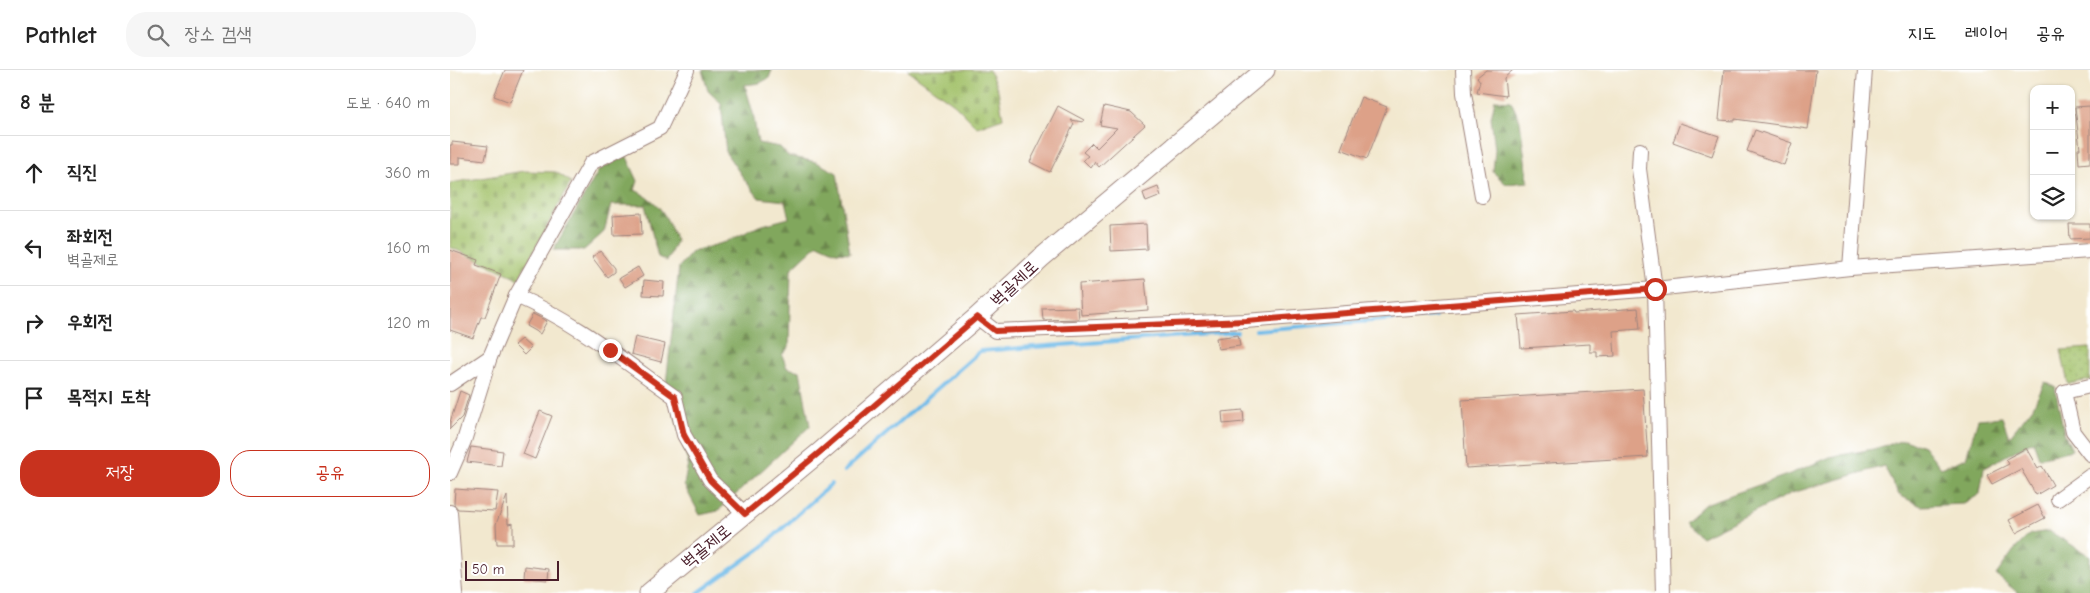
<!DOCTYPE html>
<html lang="ko">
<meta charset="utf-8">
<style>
body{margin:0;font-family:"Comic Neue","Poor Story",sans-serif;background:#f6f6f6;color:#222}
.controls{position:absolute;right:15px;top:15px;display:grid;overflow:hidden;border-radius:10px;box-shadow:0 1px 4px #0004}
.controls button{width:45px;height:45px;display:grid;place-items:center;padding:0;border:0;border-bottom:1px solid #e0e0e0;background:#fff;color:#222;font:25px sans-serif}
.scale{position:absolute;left:15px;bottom:12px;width:94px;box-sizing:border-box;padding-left:5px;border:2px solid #4a1f2b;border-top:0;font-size:14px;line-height:18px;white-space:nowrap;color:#4a1f2b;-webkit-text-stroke:4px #fff;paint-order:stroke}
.stop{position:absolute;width:15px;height:15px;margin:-11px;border:4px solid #c8321e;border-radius:50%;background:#fff}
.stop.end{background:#c8321e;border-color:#fff;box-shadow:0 1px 5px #0008}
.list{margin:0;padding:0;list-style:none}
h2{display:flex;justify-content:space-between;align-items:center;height:65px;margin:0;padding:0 20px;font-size:21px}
h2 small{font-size:16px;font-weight:400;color:#767676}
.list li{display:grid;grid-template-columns:32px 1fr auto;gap:15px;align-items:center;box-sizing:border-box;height:75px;padding:0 20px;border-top:1px solid #e0e0e0}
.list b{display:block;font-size:19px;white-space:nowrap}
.list p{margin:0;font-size:16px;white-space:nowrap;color:#767676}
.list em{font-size:16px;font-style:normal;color:#767676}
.actions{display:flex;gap:10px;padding:15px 20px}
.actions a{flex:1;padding:11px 0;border:1px solid #c8321e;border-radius:20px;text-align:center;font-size:18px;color:#c8321e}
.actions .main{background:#c8321e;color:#fff}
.icon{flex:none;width:28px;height:28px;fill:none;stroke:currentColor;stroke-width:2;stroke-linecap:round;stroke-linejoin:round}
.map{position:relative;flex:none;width:1640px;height:523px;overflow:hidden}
header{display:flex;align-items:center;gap:30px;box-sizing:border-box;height:70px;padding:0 25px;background:#fff;border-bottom:1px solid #e0e0e0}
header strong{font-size:24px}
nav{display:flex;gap:28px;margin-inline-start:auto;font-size:18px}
.search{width:350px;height:45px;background:#f6f6f6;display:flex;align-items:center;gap:12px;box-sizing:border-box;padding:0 18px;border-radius:20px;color:#767676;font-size:19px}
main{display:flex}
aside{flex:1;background:#fff}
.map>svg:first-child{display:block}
.grass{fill:url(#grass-dots);stroke:#76704a}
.forest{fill:url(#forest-firs);stroke:#666344}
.cemetery{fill:url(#cemetery-stones);stroke:#76704a}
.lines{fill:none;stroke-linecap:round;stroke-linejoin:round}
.stream{stroke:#70bbe9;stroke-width:4}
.building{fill:#dda188}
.street-casing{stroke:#9e847d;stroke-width:16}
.secondary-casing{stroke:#9e847d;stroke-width:21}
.street{stroke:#fff;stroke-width:14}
.secondary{stroke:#fff;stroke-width:19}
.route{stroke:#c8321e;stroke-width:6}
.labels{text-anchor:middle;stroke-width:5;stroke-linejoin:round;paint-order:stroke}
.street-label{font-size:18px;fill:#4a1f2b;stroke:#fff}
</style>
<header>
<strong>Pathlet</strong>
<div class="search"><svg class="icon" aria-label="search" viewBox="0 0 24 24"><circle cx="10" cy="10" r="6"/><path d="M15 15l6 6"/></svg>장소 검색</div>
<nav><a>지도</a><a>레이어</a><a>공유</a></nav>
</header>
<main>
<aside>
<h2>8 분<small>도보 · 640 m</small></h2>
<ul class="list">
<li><svg class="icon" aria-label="ahead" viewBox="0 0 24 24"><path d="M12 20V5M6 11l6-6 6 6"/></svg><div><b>직진</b></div><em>360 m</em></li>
<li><svg class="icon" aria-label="left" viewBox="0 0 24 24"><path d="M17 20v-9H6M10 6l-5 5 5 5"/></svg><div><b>좌회전</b><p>벽골제로</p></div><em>160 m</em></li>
<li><svg class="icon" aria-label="right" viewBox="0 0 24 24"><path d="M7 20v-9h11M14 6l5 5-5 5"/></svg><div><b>우회전</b></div><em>120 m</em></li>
<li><svg class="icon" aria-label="arrive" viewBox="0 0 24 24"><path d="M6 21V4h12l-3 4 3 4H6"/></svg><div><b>목적지 도착</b></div></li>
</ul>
<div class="actions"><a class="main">저장</a><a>공유</a></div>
</aside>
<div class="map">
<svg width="1640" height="523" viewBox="0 0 1640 523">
<defs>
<pattern id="grass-dots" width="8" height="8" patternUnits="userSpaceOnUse" patternTransform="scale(1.25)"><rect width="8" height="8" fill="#a2c169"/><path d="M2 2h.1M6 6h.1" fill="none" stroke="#8da55b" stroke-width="1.8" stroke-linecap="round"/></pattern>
<pattern id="forest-firs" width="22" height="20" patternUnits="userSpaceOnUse" patternTransform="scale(1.25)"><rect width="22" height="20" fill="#81a75d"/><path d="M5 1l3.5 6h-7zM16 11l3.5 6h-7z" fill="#6c874d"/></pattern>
<pattern id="cemetery-stones" width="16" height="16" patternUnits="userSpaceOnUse" patternTransform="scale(1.25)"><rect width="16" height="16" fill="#a2c169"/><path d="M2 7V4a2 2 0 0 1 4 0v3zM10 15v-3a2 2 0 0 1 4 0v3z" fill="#8da55b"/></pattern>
</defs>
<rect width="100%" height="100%" fill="#fff"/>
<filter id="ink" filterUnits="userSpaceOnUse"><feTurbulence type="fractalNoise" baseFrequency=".02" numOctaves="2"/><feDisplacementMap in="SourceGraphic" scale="10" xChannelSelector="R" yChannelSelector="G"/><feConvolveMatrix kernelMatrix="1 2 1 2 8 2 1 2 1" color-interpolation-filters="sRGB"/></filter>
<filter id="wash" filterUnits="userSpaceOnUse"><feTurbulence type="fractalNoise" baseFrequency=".0096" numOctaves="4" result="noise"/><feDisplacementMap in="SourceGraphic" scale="20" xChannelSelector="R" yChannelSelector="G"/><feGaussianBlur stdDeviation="1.12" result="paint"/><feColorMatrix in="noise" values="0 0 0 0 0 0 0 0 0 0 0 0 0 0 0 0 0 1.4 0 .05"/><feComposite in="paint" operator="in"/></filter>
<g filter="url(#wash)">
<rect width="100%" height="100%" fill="#f2e8cf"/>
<!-- grass -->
<path class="grass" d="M1640 278V310L1618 314 1611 280Z"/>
<!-- forest -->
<g class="forest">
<path d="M252 0H322L319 8 310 13 295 15 303 43 308 73 330 77 338 86 366 92 387 103 400 183 386 182 368 174 341 199 339 277 332 285 337 298 350 301 360 356 268 441 250 445 234 415 238 393 216 314 229 197 243 181 276 172 309 156 339 148 335 131 309 128 294 109 276 83 271 33 258 21Z"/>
<path d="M1045 30 1061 31 1070 51 1078 112 1056 114 1043 102 1045 79 1041 48Z"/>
<path d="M176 85 188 111 185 120C211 133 216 145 226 171L217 191 208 187 195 135H161L154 162 134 180H103L149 100Z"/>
<path d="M1595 312 1605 317 1614 363 1622 380 1589 388 1583 371 1534 398 1530 424 1514 434 1471 436 1449 425 1434 396 1342 423 1252 467 1235 452 1255 434 1340 404 1380 387 1423 379 1454 370 1474 376 1491 398 1516 388 1528 349 1552 347 1559 367 1583 337Z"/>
<path d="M1599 461 1640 486V523H1568L1546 505 1564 480 1580 464Z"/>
</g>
<!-- cemetery -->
<g class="cemetery">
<path d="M457 0H539L548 20 553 48 527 57 504 34Z"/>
<path d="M74 101 106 102 121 112 68 210 59 204 0 177V113Z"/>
</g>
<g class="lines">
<!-- stream -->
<g class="stream">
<path d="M806 260 985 246"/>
<path d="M394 401 530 281 787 262"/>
<path d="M248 523 311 478 381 414"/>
</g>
</g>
<g id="blocks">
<!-- building -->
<g class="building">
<path d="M55 0H73L60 32 44 26Z"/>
<path d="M1036 0H1063L1054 8 1056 26 1027 22 1030 11 1027 7Z"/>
<path d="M1274 0H1366L1358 59 1285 49V51L1269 50Z"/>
<path d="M911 27 937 37 917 89 891 79Z"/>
<path d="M608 36 634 50 633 52 621 50 624 54 600 102 580 92Z"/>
<path d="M654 36 681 42 695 55 649 97 645 92 641 98 633 90 638 86 633 82 642 73 647 78 667 58 650 55Z"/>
<path d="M1640 36V93L1629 94 1628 79H1630L1625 37Z"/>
<path d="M1230 53 1269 66 1262 86 1223 72Z"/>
<path d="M1305 60 1342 73 1334 95 1297 81Z"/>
<path d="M2 72 38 76 35 90 10 87V94H0V75H2Z"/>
<path d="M708 117 711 126 696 132 693 123Z"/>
<path d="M191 143 192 164 164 165 163 145Z"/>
<path d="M696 154 697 179 661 181 660 156Z"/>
<path d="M1619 154H1640V168L1620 169Z"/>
<path d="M0 180 28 190 26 195 51 204 35 247H31L23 268 0 260Z"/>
<path d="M150 181 164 198V202L157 207 142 187Z"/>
<path d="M188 197 193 206 175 217 169 208Z"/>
<path d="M695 209 698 240 631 245 629 214Z"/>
<path d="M194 210 214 212 213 226 193 225Z"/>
<path d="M628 237 629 249 593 250 592 238Z"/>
<path d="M1188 238 1190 259 1163 261 1165 286 1147 287V282H1140V274L1071 278 1068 245 1123 241 1124 243Z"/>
<path d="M83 244 97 251 90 264 76 256Z"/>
<path d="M788 265 790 276 768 279 766 268Z"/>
<path d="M185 267 215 274 211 292 181 284Z"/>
<path d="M71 269 81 278 74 285 64 275Z"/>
<path d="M1193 319 1198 387 1016 398 1012 330Z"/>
<path d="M10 321 19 325 12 347 0 359V352Z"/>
<path d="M793 340 794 352 773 354 772 342Z"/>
<path d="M90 341 102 346 85 389 73 384Z"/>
<path d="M21 377 53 381 51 396 17 392Z"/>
<path d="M1576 378 1588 399 1592 396 1603 415 1586 425 1571 399 1542 414 1537 405 1559 394 1556 389Z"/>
<path d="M5 419 48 422 45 441 8 439 4 434Z"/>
<path d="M57 426 58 454 63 453V474H47L46 454Z"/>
<path d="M1588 435 1595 448 1566 463 1559 450Z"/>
<path d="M75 496 99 499 98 510 74 508Z"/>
</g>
</g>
</g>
<g filter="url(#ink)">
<use href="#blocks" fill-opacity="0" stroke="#9e847d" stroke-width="1"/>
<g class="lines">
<!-- street casing -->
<g class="street-casing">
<g id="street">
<path d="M1013 0 1014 23 1032 126"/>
<path d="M1190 80 1189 99 1205 219 1213 523"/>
<path d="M1400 198 1415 0"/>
<path d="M66 226C123 250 174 291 225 327L234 365 260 410 295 444"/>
<path d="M527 247 545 261 795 251 1205 219 1400 198 1640 181"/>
<path d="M0 314 40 287"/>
<path d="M1640 316 1614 322 1623 362 1640 384"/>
<path d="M0 403 14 371 40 287 66 226 141 93 210 58 237 0"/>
<path d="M1608 429 1640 406"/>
<path d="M0 442 6 523"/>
</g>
</g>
<!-- secondary casing -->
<g class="secondary-casing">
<path id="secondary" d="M199 523 370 382 527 247 591 188 815 0"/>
</g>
<!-- street -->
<use href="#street" class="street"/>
<!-- secondary -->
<use href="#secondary" class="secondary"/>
</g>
</g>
<g class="lines" filter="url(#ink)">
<!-- route -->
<path class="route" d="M160 280 225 327 234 365 260 410 295 444 370 382 527 247 545 261 796 251 1205 219"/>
</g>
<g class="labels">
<!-- street labels -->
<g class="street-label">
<text transform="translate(564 213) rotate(-43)" y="6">벽골제로</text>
<text transform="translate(256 476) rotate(-39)" y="6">벽골제로</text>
</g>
</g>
</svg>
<div class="controls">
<button>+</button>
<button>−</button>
<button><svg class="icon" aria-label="layers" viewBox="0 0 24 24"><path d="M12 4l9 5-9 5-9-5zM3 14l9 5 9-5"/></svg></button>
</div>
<div class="scale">50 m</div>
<div class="stop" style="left:1205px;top:219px"></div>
<div class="stop end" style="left:160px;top:280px"></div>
</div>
</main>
